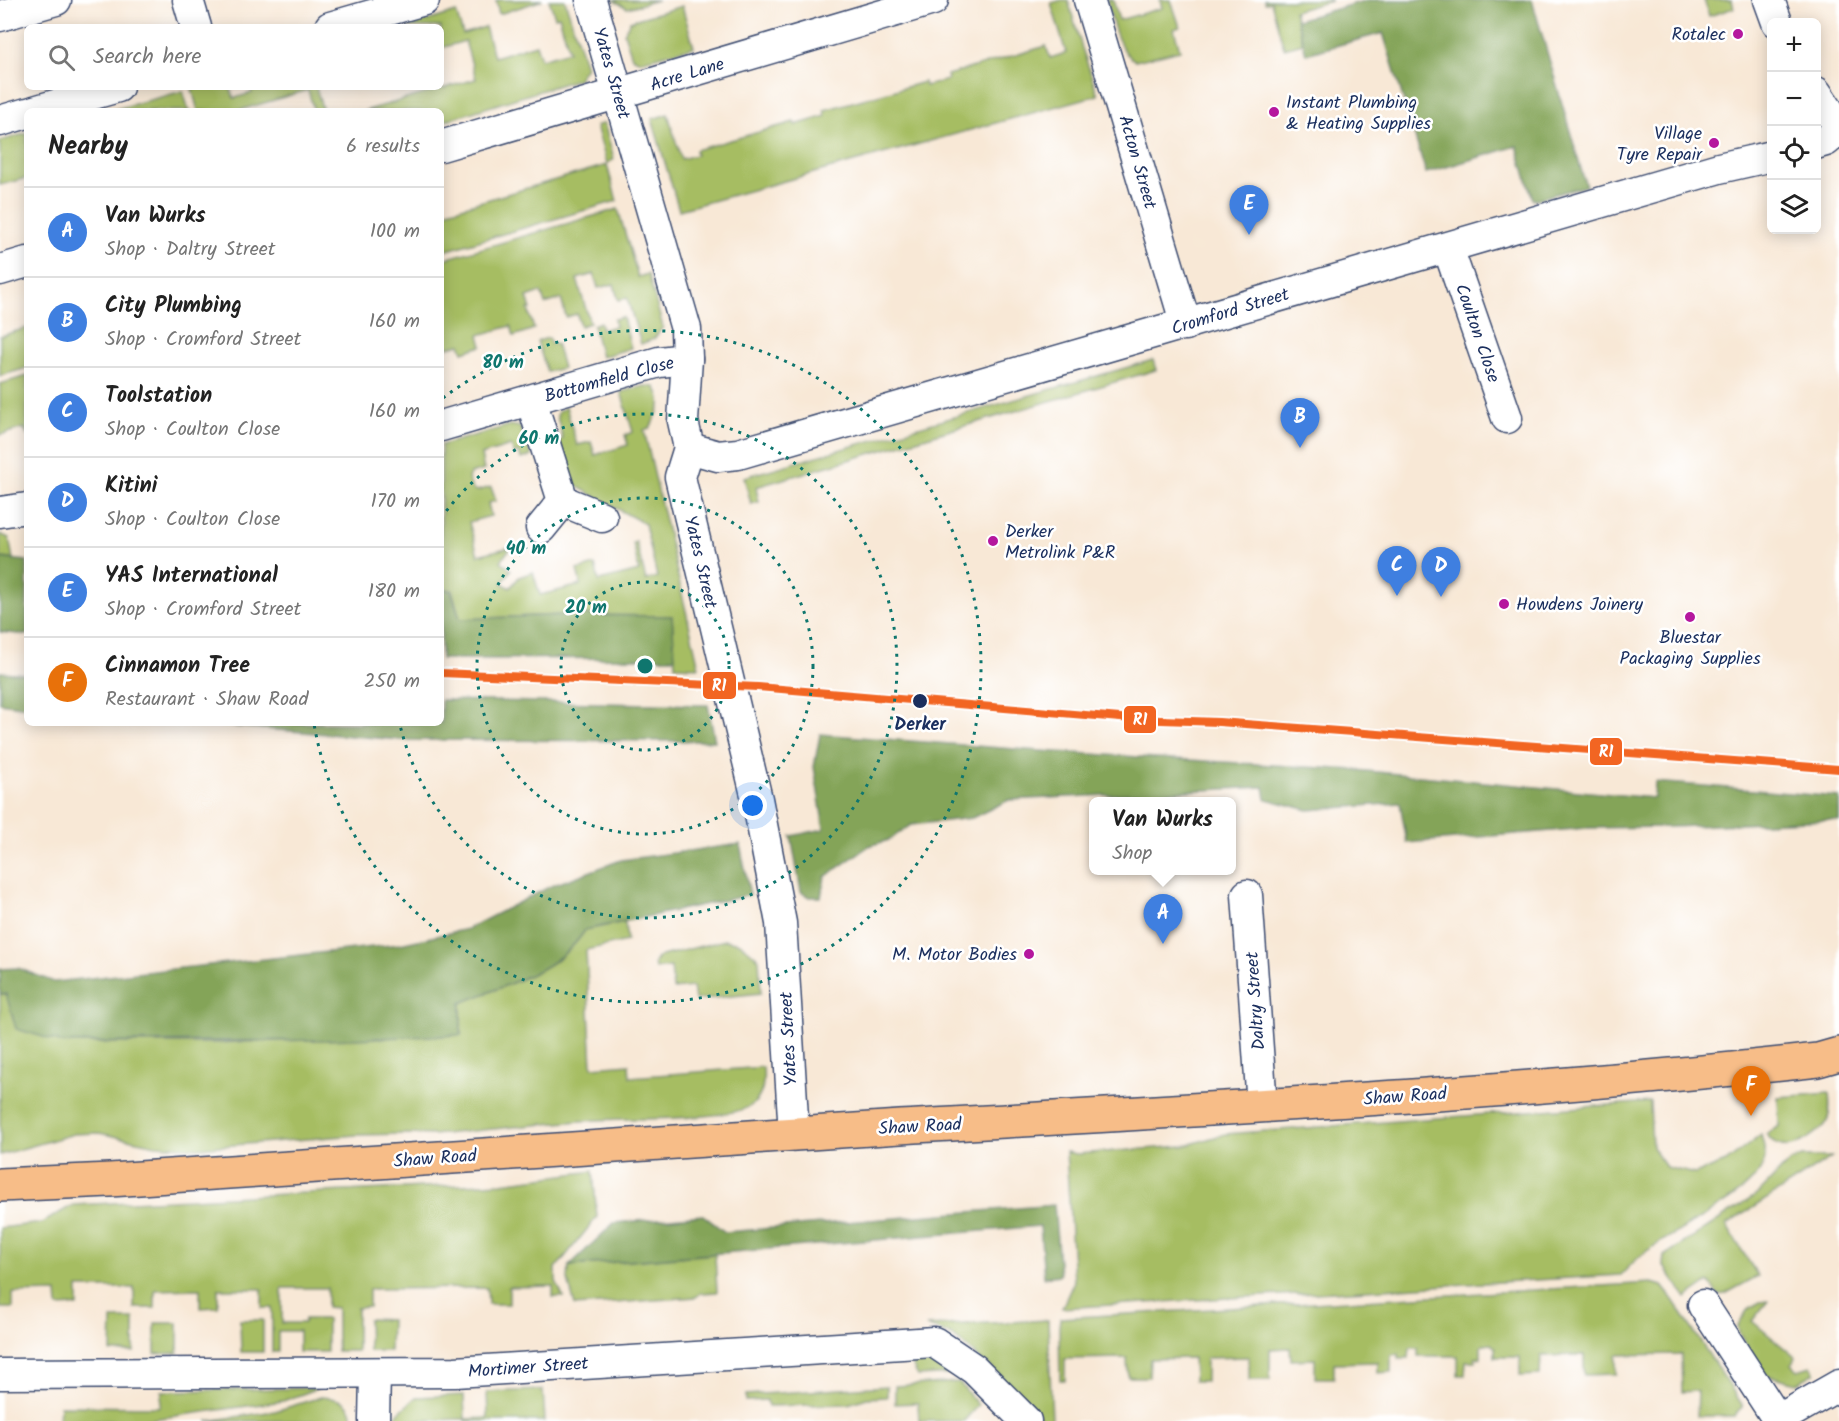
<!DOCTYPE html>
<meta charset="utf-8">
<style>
body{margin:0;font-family:Kalam,sans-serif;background:#f2f2f2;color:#222}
.controls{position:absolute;right:18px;top:18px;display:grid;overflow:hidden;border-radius:9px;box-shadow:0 3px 15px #0003}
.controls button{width:54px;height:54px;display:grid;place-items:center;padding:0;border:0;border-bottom:2px solid #e0e0e0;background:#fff;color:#222;font:30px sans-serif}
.you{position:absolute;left:753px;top:806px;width:21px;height:21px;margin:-15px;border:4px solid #fff;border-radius:50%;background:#1a73e8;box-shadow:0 0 0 9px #1a73e833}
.badge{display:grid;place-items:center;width:39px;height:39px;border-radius:50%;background:#b5179e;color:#fff;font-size:20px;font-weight:700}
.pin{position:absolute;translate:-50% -50px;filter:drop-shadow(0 2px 3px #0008)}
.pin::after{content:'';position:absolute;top:32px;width:21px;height:18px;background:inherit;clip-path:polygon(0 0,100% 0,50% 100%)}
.popup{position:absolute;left:1089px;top:797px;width:147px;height:78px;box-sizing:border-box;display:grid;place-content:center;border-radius:9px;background:#fff;filter:drop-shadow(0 2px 4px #0005);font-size:20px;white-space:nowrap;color:#767676}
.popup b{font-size:22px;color:#222}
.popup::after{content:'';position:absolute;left:50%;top:100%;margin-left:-12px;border:12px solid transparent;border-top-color:#fff}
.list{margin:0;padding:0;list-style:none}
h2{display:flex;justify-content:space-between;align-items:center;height:78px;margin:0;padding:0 24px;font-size:26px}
h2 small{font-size:20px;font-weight:400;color:#767676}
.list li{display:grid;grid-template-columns:39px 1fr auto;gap:18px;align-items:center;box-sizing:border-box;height:90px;padding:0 24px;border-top:2px solid #e0e0e0}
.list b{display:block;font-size:22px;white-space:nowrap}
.list p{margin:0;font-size:20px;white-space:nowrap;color:#767676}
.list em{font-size:20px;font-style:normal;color:#767676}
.icon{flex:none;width:33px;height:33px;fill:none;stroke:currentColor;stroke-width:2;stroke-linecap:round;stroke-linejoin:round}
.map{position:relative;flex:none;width:1839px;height:1421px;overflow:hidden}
.search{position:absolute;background:#fff;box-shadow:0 3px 15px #0003;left:24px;top:24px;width:420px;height:66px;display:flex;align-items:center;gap:15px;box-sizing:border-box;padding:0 21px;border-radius:9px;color:#767676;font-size:22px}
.panel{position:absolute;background:#fff;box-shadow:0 3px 15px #0003;left:24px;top:108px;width:420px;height:618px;border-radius:9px}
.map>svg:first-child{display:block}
.green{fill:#a6bd62;stroke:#607660;stroke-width:1.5}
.forest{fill:#84a458;stroke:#506a5b;stroke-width:1.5}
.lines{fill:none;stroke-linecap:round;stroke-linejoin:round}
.minor-casing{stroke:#3c4b70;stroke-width:33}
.major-casing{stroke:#3c4b70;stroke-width:36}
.minor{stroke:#fff;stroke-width:30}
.major{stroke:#f7bd88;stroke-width:33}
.rail-1-casing{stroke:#fff;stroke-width:12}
.rail-1{stroke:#f26522;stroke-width:8}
.ring{fill:none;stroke:#0f766e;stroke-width:3;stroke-dasharray:3 6}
.poi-dot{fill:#b5179e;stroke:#fff;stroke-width:2}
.stop-dot{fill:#1b2f5e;stroke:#fff;stroke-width:2}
.labels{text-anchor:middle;stroke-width:5;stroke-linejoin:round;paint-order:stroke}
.poi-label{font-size:18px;fill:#1b2f5e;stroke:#fff;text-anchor:end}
.street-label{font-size:18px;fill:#1b2f5e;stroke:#fff}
.stop-label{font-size:18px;font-weight:bold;fill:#1b2f5e;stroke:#fff}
.centre{fill:#0f766e;stroke:#fff;stroke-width:3}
.ring-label{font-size:18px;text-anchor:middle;font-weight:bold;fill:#0f766e;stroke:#fff;stroke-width:5;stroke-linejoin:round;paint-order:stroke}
.line-badge{stroke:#fff;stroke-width:2}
.badge-label{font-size:16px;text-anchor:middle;font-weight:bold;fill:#fff}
</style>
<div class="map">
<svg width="1839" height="1421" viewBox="0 0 1839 1421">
<rect width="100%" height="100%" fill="#fff"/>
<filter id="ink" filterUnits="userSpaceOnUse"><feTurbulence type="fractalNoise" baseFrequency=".0167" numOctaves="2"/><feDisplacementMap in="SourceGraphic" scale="12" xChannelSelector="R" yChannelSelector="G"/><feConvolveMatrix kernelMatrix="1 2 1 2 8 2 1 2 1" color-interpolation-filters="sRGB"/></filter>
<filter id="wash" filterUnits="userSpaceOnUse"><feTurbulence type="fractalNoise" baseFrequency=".008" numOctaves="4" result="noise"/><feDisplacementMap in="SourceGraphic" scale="24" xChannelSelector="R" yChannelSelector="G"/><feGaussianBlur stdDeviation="1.35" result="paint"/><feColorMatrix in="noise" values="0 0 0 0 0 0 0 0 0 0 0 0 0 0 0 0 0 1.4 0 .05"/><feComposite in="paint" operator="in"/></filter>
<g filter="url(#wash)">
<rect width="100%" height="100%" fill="#f8e8d6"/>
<!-- green -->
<g class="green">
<path d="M499 0H543L499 14 496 1Z"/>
<path d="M549 0H565L586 67 578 79 441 122V111H364L476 79 465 41 441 48V27H407L456 12 463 34 485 27 494 57 536 44 541 59 569 51 559 16 555 17Z"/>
<path d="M613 0H658L627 8Z"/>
<path d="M1062 0H1068L1082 48 1098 95 679 210 652 119 668 114 681 159 696 155 695 150 794 122 795 125 826 116 824 110 924 82 925 86 948 80 947 75 1046 46 1050 58 1066 53 1051 3Z"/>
<path d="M1107 0H1113L1119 20 1162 8 1160 0H1171L1180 27 1174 29 1180 50 1136 61C1117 52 1112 19 1107 0Z"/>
<path d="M1264 0H1331V1L1294 11 1303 43 1284 48 1271 2 1265 3Z"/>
<path d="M1704 0H1732L1734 8 1709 16Z"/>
<path d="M682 6 694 47 640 61 632 57 624 33 630 21Z"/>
<path d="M199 87H230L234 98 252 93 250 87H268V89L275 87H316L323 111H314L308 90 237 111H198L192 89Z"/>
<path d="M183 91 189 111H109Z"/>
<path d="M604 123 614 159 607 164 596 126Z"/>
<path d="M27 133V178L0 185V141Z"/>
<path d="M607 165 617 201 441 252V213Z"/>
<path d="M618 209 638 277 648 274 663 327 654 339 641 344 627 298 618 300 614 284 598 288 594 274 577 279 590 323 580 326 577 314 566 317 561 299 545 304 541 292 527 297 531 309H528L534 329 514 336 511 326 479 335 482 346 463 352 460 344 441 349V260Z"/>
<path d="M623 317 631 348 601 357 593 325 600 322 602 330 615 326 614 319Z"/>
<path d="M27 328V368L0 376V336Z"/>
<path d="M549 338 551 344 556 343 563 368 547 372 537 341Z"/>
<path d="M1153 360 1156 370 756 487 759 502 751 504 744 477Z"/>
<path d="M27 376V436L24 428 0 435V384Z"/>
<path d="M644 386 655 387C666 403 658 412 650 428L644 430 699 667 675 666 672 616 566 615 460 619 452 590H441V445L511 425 520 427 532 456 521 459 519 452 514 454 511 446 481 455 484 470 470 474 468 478 472 489 477 491 491 487 496 501 488 503 491 516 469 522 478 555 511 547 501 561 511 570 502 583 510 588 519 577 533 572 540 595 581 585 577 570 595 565 599 581 639 571 633 543 636 542 646 580 657 577 645 524 574 485 567 476 556 441 563 439 557 417 558 412 566 407 577 445 591 442 595 455 628 445 625 435 633 432 621 392Z"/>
<path d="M0 534 9 538 13 559 0 558Z"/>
<path d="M625 922 627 941 586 950 592 1067 629 1064 630 1077 763 1067C764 1080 764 1096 752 1105 730 1121 630 1118 598 1120 543 1123 488 1130 433 1135L407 1134 357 1135 198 1148 156 1145 99 1133 74 1134 0 1155V994H6L63 1043H211L461 1035V1003C503 986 560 971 585 930Z"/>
<path d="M725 940 740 943 759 959 761 993 695 1000 693 987 673 989 671 967 655 969 654 963 658 957Z"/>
<path d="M1829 1093C1830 1103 1831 1116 1825 1125 1823 1128 1817 1131 1814 1134 1797 1147 1781 1154 1766 1134L1779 1126 1778 1097Z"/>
<path d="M1650 1102 1652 1147 1666 1167 1695 1174 1726 1162 1761 1135C1763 1144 1767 1153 1764 1162 1754 1195 1672 1232 1644 1253 1636 1259 1628 1268 1621 1275L1062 1308 1074 1281 1066 1152 1077 1154 1184 1146 1225 1134Z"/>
<path d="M1802 1157H1832L1726 1225 1758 1276 1725 1294 1718 1295 1709 1282 1686 1298 1663 1265 1664 1256 1758 1194 1789 1162Z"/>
<path d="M593 1171 597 1217 556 1268V1281L563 1297H553V1286L509 1287V1304H488L487 1288 369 1289V1307L357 1308V1351H337V1308L327 1307V1288H282V1323H304L305 1319H327V1352H299V1331H278V1352H272V1308H262V1289H218V1307L200 1308V1289L155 1290V1308H134V1288H78V1306L58 1307 57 1292 13 1293V1308H0V1228L42 1223 73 1205 501 1183Z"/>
<path d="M715 1254 717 1292 701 1293 696 1297 575 1306 568 1280 569 1266Z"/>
<path d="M1652 1283 1662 1286 1671 1297 1743 1406 1734 1416H1697L1698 1391 1682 1392 1681 1354 1616 1355V1374L1584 1375V1355L1541 1356 1540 1375 1520 1376V1357H1495V1347L1491 1343 1484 1344 1481 1346V1358L1475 1357V1361H1466L1465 1375H1458V1356H1418V1348H1410L1409 1358H1399V1354L1391 1355V1372L1378 1373V1362L1334 1363V1378H1315V1359L1291 1360 1290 1348 1270 1349V1380H1249V1357L1206 1358V1381H1194L1193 1358 1150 1359 1149 1377H1128L1127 1358 1065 1359V1380H1060L1059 1327 1060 1318Z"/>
<path d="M1768 1301 1752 1321 1795 1357 1792 1364 1798 1370 1811 1366 1815 1373 1797 1383 1766 1375 1739 1334 1738 1325 1748 1309 1760 1302Z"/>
<path d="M112 1319H134V1352H111Z"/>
<path d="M368 1319 391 1320 390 1351H369Z"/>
<path d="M240 1320H263V1352H241Z"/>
<path d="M1048 1320 1052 1421 1042 1419 968 1348 949 1334 926 1326Z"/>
<path d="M155 1323H178V1353L155 1354Z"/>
<path d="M933 1355 957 1374 918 1376 907 1356Z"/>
<path d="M959 1382 978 1405 964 1421H919L918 1403 895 1404V1386Z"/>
<path d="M887 1386V1397L867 1398 848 1404 768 1406 767 1400 746 1401V1395Z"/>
<path d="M319 1388 283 1401 139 1421H59L60 1406 160 1407 162 1391Z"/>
<path d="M543 1390 545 1421H465V1419L396 1421V1415L416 1397 464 1395 465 1419 488 1418 487 1392Z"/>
<path d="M321 1397C337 1398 353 1401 353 1421H207L275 1411Z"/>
</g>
<!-- forest -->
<g class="forest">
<path d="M1367 0H1532L1586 186 1533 200 1517 146 1426 173 1383 33 1306 54 1297 20Z"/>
<path d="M0 558 27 561V635L0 632Z"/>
<path d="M441 590H451L460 619 566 615 672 616 675 658 441 659Z"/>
<path d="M0 672 27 674V707L0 703Z"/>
<path d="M441 700 708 705 715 741 402 740 190 723H441Z"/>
<path d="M820 734 1041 751 1356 770 1654 798 1655 782 1839 797V821L1828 820 1671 827 1587 828 1407 843 1400 803 1308 810 1266 799 1264 787 1009 800 972 818 911 825 889 840 869 846 825 877 821 897H809L801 892 791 836 824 829 814 767Z"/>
<path d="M740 844 750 895 585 930C560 971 504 985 461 1003V1035L327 1040 63 1043 16 1029 6 994H0V969L18 968 54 982 400 944 467 929 551 886 621 860Z"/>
<path d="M1054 1205 1060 1275 1044 1277 1040 1226 569 1266 614 1223 703 1215 725 1232Z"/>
</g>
</g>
<g filter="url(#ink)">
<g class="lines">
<!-- minor casing -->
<g class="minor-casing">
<g id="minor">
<path d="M188 0 196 27"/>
<path d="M591 0 686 329 687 359 683 421 689 448 680 477 757 799 781 923 794 1134"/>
<path d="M1089 0 1186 325"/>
<path d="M1769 0 1777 22"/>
<path d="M0 16 56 0"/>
<path d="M330 27 424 0"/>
<path d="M1816 92 1839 126"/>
<path d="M34 111 118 87"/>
<path d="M0 121 27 113"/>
<path d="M1816 144 1826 141 1839 129"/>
<path d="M441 146 933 0"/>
<path d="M1448 248 1507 418"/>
<path d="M0 270 27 262"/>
<path d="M531 400 563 501 541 528"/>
<path d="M441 426 659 362 687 359"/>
<path d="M689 448 718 456 738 454 1719 168 1772 156"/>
<path d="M563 501 602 517"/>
<path d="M0 512 27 508"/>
<path d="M1247 895 1262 1106"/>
<path d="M1703 1305 1778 1420"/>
<path d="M0 1374 455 1372 934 1342 974 1369 1026 1421"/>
<path d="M374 1421 375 1373"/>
<path d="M1776 1421 1839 1385"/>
</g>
</g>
<!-- major casing -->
<g class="major-casing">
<path id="major" d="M0 1185 110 1180C374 1162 637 1143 900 1127 1206 1109 1513 1094 1818 1060L1839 1054"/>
</g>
<!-- minor -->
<use href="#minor" class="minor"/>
<!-- major -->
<use href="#major" class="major"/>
<!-- rail-1 casing -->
<g class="rail-1-casing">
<path id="rail-1" d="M441 673 758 687 1132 719 1219 722 1839 769"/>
</g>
<!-- rail-1 -->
<use href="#rail-1" class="rail-1"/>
</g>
</g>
<!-- distance rings -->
<g class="ring">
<circle cx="645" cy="666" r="84"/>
<circle cx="645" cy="666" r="168"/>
<path d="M441 518A252 252 0 1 1 400 725"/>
<path d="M443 398A336 336 0 1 1 314 724"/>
</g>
<!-- markers -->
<g class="poi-dot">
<circle cx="1738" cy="34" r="6"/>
<circle cx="1274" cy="112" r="6"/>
<circle cx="1714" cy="143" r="6"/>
<circle cx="993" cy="541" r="6"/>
<circle cx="1504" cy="604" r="6"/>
<circle cx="1690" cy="617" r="6"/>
<circle cx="1029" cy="954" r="6"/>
</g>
<circle class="stop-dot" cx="920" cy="701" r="8"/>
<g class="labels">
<!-- poi labels -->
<g class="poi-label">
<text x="1726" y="40">Rotalec</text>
<text x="1286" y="108" text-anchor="start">Instant Plumbing<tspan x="1286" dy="21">&amp; Heating Supplies</tspan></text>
<text x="1702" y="139">Village<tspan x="1702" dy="21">Tyre Repair</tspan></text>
<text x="1005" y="537" text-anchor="start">Derker<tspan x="1005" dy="21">Metrolink P&amp;R</tspan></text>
<text x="1516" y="610" text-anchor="start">Howdens Joinery</text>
<text x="1690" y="643" text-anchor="middle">Bluestar<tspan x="1690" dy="21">Packaging Supplies</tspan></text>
<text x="1017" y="960">M. Motor Bodies</text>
</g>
<!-- street labels -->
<g class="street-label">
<text transform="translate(612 73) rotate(74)" y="6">Yates Street</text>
<text transform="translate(687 74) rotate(-17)" y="6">Acre Lane</text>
<text transform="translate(1138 162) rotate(74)" y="6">Acton Street</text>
<text transform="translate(1230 311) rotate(-17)" y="6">Cromford Street</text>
<text transform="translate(1478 333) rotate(71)" y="6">Coulton Close</text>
<text transform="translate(609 379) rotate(-15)" y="6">Bottomfield Close</text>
<text transform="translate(701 562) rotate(77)" y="6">Yates Street</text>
<text transform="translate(1255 1001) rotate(-94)" y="6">Daltry Street</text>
<text transform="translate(788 1039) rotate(-93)" y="6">Yates Street</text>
<text transform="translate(1405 1096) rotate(-4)" y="6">Shaw Road</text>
<text transform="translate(920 1126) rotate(-3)" y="6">Shaw Road</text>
<text transform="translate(435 1158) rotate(-4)" y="6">Shaw Road</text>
<text transform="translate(528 1367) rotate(-4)" y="6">Mortimer Street</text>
</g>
<!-- stop labels -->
<g class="stop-label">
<text x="920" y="730">Derker</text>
</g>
</g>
<circle cx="645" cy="666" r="9" class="centre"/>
<g class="ring-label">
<text x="503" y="368">80 m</text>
<text x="539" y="444">60 m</text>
<text x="526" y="554">40 m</text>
<text x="586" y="613">20 m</text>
</g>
<g class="line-badge">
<rect x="702" y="671" width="35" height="29" rx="6" fill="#f26522"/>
<rect x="1123" y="705" width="34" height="29" rx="6" fill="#f26522"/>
<rect x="1589" y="737" width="34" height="29" rx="6" fill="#f26522"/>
</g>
<g class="badge-label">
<text x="719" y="691">R1</text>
<text x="1140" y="725">R1</text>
<text x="1606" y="757">R1</text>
</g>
</svg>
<div class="controls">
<button>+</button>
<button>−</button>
<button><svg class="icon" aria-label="locate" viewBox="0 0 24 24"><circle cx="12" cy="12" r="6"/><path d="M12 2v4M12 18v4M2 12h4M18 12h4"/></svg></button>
<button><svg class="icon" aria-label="layers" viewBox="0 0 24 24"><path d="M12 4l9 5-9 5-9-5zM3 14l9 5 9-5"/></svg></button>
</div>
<div class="you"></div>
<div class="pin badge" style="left:1163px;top:944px;background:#3f7fe0">A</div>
<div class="popup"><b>Van Wurks</b>Shop</div>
<div class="pin badge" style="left:1300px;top:448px;background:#3f7fe0">B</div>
<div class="pin badge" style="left:1397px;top:596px;background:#3f7fe0">C</div>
<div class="pin badge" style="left:1441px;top:597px;background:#3f7fe0">D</div>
<div class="pin badge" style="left:1249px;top:235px;background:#3f7fe0">E</div>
<div class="pin badge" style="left:1751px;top:1116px;background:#e8710a">F</div>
<div class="search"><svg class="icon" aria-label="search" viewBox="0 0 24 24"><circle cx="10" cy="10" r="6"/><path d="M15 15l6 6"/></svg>Search here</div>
<section class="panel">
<h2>Nearby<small>6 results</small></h2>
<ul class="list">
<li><span class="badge" style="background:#3f7fe0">A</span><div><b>Van Wurks</b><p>Shop · Daltry Street</p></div><em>100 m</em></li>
<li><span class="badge" style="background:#3f7fe0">B</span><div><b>City Plumbing</b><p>Shop · Cromford Street</p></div><em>160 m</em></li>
<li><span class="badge" style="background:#3f7fe0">C</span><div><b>Toolstation</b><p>Shop · Coulton Close</p></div><em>160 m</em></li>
<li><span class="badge" style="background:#3f7fe0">D</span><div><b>Kitini</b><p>Shop · Coulton Close</p></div><em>170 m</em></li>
<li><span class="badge" style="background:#3f7fe0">E</span><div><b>YAS International</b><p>Shop · Cromford Street</p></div><em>180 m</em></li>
<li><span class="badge" style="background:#e8710a">F</span><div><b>Cinnamon Tree</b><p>Restaurant · Shaw Road</p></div><em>250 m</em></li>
</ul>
</section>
</div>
